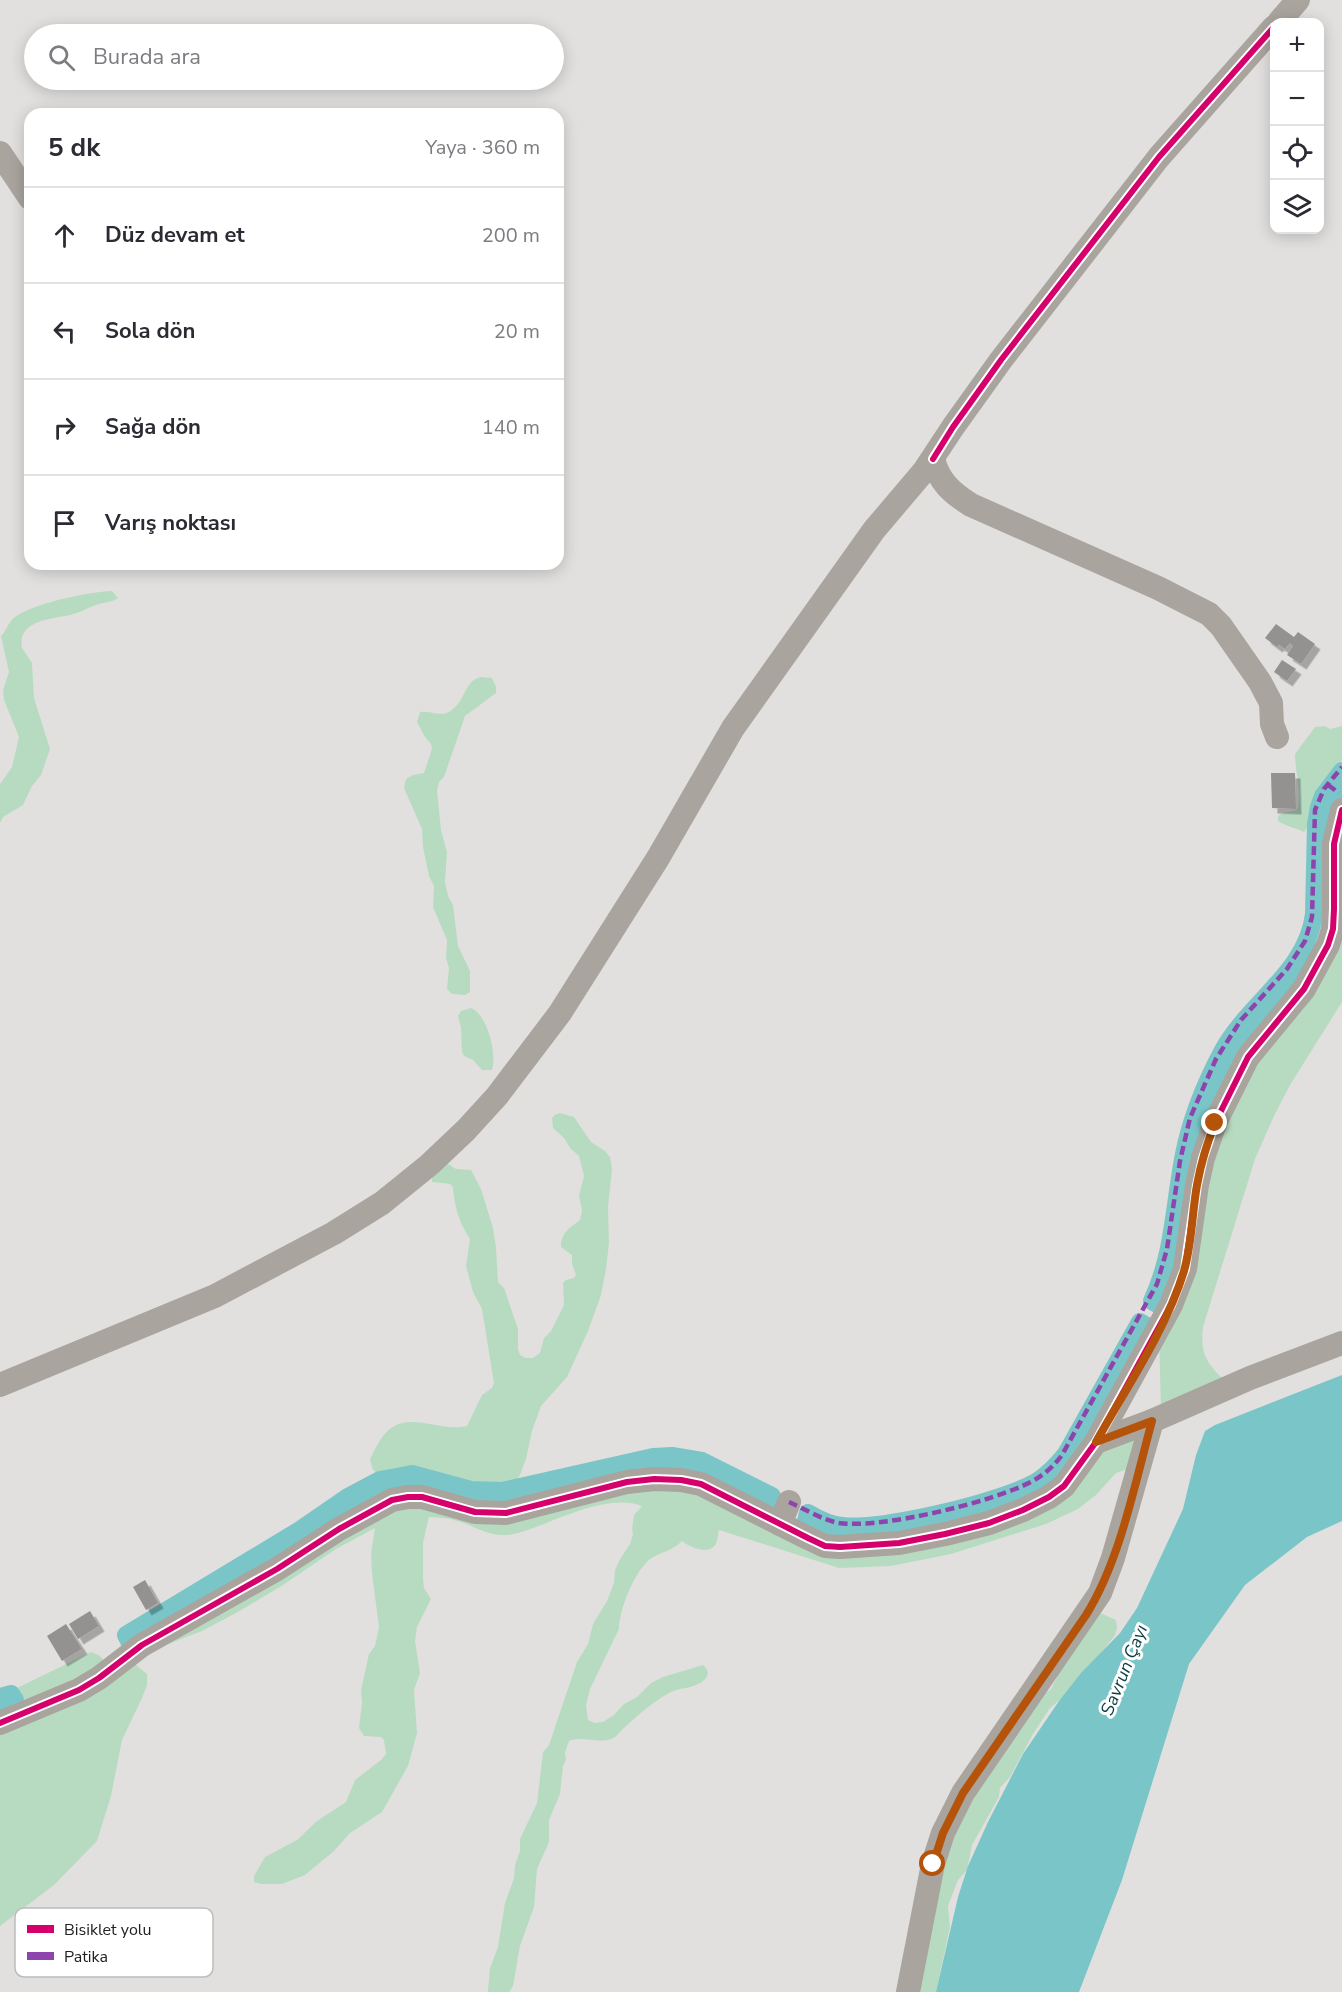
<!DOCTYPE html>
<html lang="tr">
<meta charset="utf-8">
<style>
body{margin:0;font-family:"Nunito Sans",sans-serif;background:#f2f2f3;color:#2b2b33}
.controls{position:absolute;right:18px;top:18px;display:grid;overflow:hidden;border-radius:12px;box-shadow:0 3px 15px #0003}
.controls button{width:54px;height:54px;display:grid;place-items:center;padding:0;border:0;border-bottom:2px solid #e1e1e2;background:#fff;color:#2b2b33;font:30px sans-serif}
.stop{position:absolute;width:18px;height:18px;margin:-14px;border:4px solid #b45309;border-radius:50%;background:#fff}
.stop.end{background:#b45309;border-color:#fff;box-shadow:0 2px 6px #0008}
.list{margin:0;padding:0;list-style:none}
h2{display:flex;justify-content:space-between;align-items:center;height:78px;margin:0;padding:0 24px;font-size:26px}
h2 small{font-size:20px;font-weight:400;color:#7c7c81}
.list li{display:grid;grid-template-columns:39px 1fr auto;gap:18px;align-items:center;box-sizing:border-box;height:96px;padding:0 24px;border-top:2px solid #e1e1e2}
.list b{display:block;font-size:22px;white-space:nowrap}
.list em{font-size:20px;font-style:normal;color:#7c7c81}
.icon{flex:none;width:33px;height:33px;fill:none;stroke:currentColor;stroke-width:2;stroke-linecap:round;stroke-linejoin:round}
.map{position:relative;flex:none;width:1342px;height:1992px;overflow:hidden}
.search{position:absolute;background:#fff;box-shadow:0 3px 15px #0003;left:24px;top:24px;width:540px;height:66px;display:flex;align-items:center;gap:15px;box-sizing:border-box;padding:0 21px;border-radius:33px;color:#7c7c81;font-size:22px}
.panel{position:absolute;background:#fff;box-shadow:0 3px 15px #0003;left:24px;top:108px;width:540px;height:462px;border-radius:18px}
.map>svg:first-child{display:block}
.green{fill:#b7dbc1}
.water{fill:#7ac5c8}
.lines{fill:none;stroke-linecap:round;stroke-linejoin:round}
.stream{stroke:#7ac5c8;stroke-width:5}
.canal{stroke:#7ac5c8;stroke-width:18}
.building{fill:#939291;filter:url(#shadow)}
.minor{stroke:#a9a49d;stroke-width:24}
.quiet{stroke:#8e44ad;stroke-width:4.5;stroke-dasharray:9 4.5;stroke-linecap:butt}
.cycleway-casing{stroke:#fff;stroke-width:10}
.cycleway{stroke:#d6006c;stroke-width:6}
.route{stroke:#b45309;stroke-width:8}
.labels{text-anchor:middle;stroke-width:6;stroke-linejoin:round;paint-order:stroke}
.water-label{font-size:18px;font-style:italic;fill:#0c3e41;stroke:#fff}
.key{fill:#fff;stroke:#bdbcbc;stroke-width:1.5}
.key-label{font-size:16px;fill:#22201f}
</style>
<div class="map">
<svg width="1342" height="1992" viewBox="0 0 1342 1992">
<defs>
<filter id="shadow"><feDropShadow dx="5.5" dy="5.5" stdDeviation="0" flood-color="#0004"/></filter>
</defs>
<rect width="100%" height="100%" fill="#e2e0de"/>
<!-- green -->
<g class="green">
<path d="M112 591 118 598C111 603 104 602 96 605 87 608 79 613 70 615 51 619 17 620 22 648L32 663 34 698 50 749 41 775 32 786 23 805 3 817 0 823V784L12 767 19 737 4 700 3 690 9 672 1 636C5 632 7 626 11 621 23 605 92 591 112 591Z"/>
<path d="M481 677 492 678 496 687V693L465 716 444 777 439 782 437 791 441 830 447 852 445 882 448 896 453 905 458 946 470 971V992L465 995 452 994 447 989 449 968 446 958 447 940 433 907 434 886 429 876 423 847 422 829 404 788 406 779 413 775 424 773 432 749 431 744 425 737 417 722 420 712C430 710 439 717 449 712 467 701 463 681 481 677Z"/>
<path d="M1325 726 1330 729 1342 726V760L1320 785 1312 806 1309 825 1304 832C1296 828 1285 826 1278 821V816L1283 813 1297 810C1302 791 1295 773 1295 754L1315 727Z"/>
<path d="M1342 784V797L1340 800 1319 949 1257 1035 1171 1289 1195 1152 1204 1116 1236 1045 1304 967 1322 928 1324 822 1329 803Z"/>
<path d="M1342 826V1002L1290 1085 1274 1116 1255 1159 1203 1327C1200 1353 1206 1362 1224 1380L1161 1409 1159 1337 1205 1168 1252 1063 1311 986Z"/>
<path d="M471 1008C488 1015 497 1054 492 1070H482L473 1060 464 1056 462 1052 461 1028 458 1016 461 1011Z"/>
<path d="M560 1113 574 1117 591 1142 605 1151 610 1157 612 1169 608 1207 609 1243 606 1269 601 1295 588 1331 567 1377 541 1406 532 1431 526 1459 520 1475 513 1486 494 1489 474 1487 425 1469 381 1476 373 1470 370 1460C384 1428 395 1417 430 1424 443 1426 453 1429 467 1426L482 1395 492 1388 494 1383 482 1309 473 1292 466 1266 470 1239C459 1222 454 1206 453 1187L450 1184 432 1182V1177L447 1163 456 1169 471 1170 481 1189 493 1228 496 1247 498 1282 504 1288 518 1329V1349L520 1355 526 1358H533L540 1353 544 1338 551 1331 564 1305 563 1283 566 1280 574 1278 576 1275 572 1264V1255L561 1247C561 1232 570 1228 580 1220L582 1211 579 1195 584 1176 579 1156 570 1148 564 1138 553 1128 552 1118 555 1115Z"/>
<path d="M1137 1437 1129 1475 1125 1470 1116 1473 1096 1495 1078 1509 1046 1524 951 1554 891 1566 839 1568 719 1530C718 1534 718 1537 717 1541 712 1557 691 1548 682 1541 671 1552 659 1552 649 1560 634 1573 619 1610 619 1629L590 1689 586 1705 588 1720 595 1723 603 1722 614 1715 624 1704 637 1697 651 1683 663 1677 703 1665C708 1669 710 1675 704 1680 695 1689 680 1687 669 1693 653 1702 638 1715 625 1727 621 1730 618 1735 615 1737 601 1746 583 1735 569 1741L565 1753 566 1760 563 1766 560 1794 549 1820V1842L537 1869 534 1907 520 1946 513 1986 509 1992H488V1990L490 1968 498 1947 505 1903 514 1878 515 1865 520 1851V1839L537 1803 543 1752 549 1745 577 1662 588 1644 593 1624 607 1601 614 1583 615 1570 619 1561 630 1544 633 1534 632 1529 634 1515 642 1506C613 1495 572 1513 544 1524 532 1528 518 1535 505 1535 487 1536 473 1525 457 1521 448 1518 438 1517 429 1517L423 1543V1579L424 1588 431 1599 417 1627 415 1641 420 1673 414 1690 417 1733 408 1766 382 1812 350 1833 334 1851 305 1875 282 1884H261L254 1882V1876L265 1857 297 1840 317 1821 346 1802 355 1780 381 1760 386 1754 384 1740 381 1737 364 1736 359 1728 362 1703 361 1690 369 1654 375 1646 379 1627 372 1574 371 1553 375 1528 336 1549 280 1587 236 1613 202 1631 155 1649 135 1664 147 1674V1685L142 1698 122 1740 111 1796 97 1841 54 1885 0 1926V1729L401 1504 450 1511 679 1486 820 1552 994 1528 1098 1453Z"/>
<path d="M1098 1612 1116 1620 1117 1628 1115 1635 1074 1688 1050 1708 1033 1734 1010 1777 1000 1788 999 1797 972 1845 967 1870 958 1880 948 1906 950 1927 936 1992H916L936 1890 956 1824 1039 1698 1051 1689 1060 1671Z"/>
<path d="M91 1652C98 1655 104 1656 104 1665L0 1718V1710L11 1704 15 1700 11 1694 12 1689 17 1688Z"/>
</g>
<!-- water -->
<path class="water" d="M1342 1375V1521L1307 1537 1245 1585 1189 1664 1122 1880 1079 1992H936L958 1897 968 1866 988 1822 1023 1754 1059 1701 1081 1673 1120 1633 1137 1608 1183 1509 1196 1455 1205 1431 1215 1425Z"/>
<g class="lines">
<!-- stream -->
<path class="stream" d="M0 1703 13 1697"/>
<!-- canal -->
<g class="canal">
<path d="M1324 858C1324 828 1322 808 1342 784"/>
<path d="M1194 1156C1201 1118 1220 1063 1245 1033 1267 1007 1297 983 1312 952"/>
<path d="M1172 1286 1167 1297 1157 1304 1152 1301C1174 1254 1174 1204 1184 1154 1191 1119 1205 1084 1222 1052 1248 1003 1307 972 1314 914L1316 824 1319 807 1323 796 1342 771"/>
<path d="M1140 1322 1147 1326 1136 1350 1073 1462 1053 1485 1039 1495 982 1515 938 1526 873 1537 846 1540 827 1536 811 1527 806 1521 808 1513C818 1519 830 1525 842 1526 882 1531 1001 1502 1036 1482 1048 1475 1057 1465 1066 1454Z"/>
<path d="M672 1456 702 1461 772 1496 768 1504 756 1503 697 1475 674 1469 644 1472 512 1504C498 1505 483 1505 470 1502 424 1491 414 1477 368 1504L263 1571 139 1640 129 1641 126 1635 300 1530 348 1497 380 1480 412 1474 471 1490 502 1491 653 1457Z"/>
<path d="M0 1697 11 1694 15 1700 11 1704 0 1710"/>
</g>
</g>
<!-- building -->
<g class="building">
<path d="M1276 624 1294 637 1298 632 1315 644 1301 664 1287 655 1293 646 1290 643 1285 649 1279 645 1277 647 1265 638Z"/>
<path d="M1282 660 1296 669 1287 681 1274 672Z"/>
<path d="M1271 773H1295L1296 809 1272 808Z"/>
<path d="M145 1580 158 1603 146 1610 133 1587Z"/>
<path d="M90 1611 99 1626 78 1639 69 1624Z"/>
<path d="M66 1624 82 1649 62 1661 47 1636Z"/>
</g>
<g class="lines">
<!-- minor -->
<g class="minor">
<path d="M1279 22 1298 0"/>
<path d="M0 153 30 198"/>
<path d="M933 459C939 482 952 493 971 505L1158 588 1209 614 1221 626 1260 682 1271 703 1272 724 1277 737"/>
<path d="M0 1385 215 1296 334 1233 382 1203 429 1165 466 1130 497 1096 560 1013 658 858 733 728 874 530 924 471 953 427 1001 360 1159 157 1274 27"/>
<path d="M1096 1442 1152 1421 1250 1378 1342 1343"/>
<path d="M780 1524 789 1502"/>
<path d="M0 1723 79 1690 99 1678 142 1645 277 1569 339 1529 392 1500 408 1497H422L475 1512 506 1513 627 1482 654 1479 681 1480 701 1484 808 1538 825 1546 840 1547 899 1543 945 1534 989 1523 1023 1510 1049 1497 1064 1486 1096 1442 1171 1305 1185 1269 1197 1185 1203 1158 1215 1123 1248 1057 1304 989 1328 945 1333 929 1334 909V844L1342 810"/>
<path d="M908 1992 933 1864 943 1833 963 1793 1100 1593 1113 1558 1152 1421"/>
</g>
<!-- quiet -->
<g class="quiet">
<path d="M1328 785 1339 793"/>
<path d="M789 1502C805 1509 822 1520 839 1523 882 1529 992 1502 1031 1482 1044 1475 1054 1466 1062 1455L1157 1284 1167 1249 1180 1161 1190 1118 1216 1059 1241 1020 1287 969 1305 941 1312 917 1315 810 1324 789 1342 767"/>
</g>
<!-- cycleway casing -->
<g class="cycleway-casing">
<g id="cycleway">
<path d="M933 459 953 427 1001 360 1159 157 1274 27"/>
<path d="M0 1723 79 1690 99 1678 142 1645 277 1569 339 1529 392 1500 408 1497H422L475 1512 506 1513 627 1482 654 1479 681 1480 701 1484 808 1538 825 1546 840 1547 899 1543 945 1534 989 1523 1023 1510 1049 1497 1064 1486 1096 1442 1171 1305 1185 1269 1197 1185 1203 1158 1215 1123 1248 1057 1304 989 1328 945 1333 929 1334 909V844L1342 810"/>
</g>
</g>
<!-- cycleway -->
<use href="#cycleway" class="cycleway"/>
</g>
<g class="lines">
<!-- route -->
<path class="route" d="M933 1864 943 1833 963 1793 1086 1615C1120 1561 1135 1483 1152 1421L1096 1442C1126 1388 1166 1330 1184 1271 1192 1243 1192 1213 1197 1185 1201 1163 1207 1143 1215 1123"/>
</g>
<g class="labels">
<!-- water labels -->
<g class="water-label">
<text transform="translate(1124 1670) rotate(-68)" y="6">Savrun Çayı</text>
</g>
</g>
<!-- legend -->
<rect x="15" y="1908" width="198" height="69" rx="9" class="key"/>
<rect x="27" y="1925" width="27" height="8" fill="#d6006c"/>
<rect x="27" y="1952" width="27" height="8" fill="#8e44ad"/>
<g class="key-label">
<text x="64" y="1935">Bisiklet yolu</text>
<text x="64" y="1962">Patika</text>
</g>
</svg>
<div class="controls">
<button>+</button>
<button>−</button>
<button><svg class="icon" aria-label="locate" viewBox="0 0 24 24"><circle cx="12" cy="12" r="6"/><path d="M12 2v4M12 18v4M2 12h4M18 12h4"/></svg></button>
<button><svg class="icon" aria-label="layers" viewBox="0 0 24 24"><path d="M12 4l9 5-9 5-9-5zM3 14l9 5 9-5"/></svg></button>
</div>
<div class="stop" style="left:933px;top:1864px"></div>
<div class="stop end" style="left:1215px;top:1123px"></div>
<div class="search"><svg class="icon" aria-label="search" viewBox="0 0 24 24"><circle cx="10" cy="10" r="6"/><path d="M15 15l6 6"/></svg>Burada ara</div>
<section class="panel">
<h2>5 dk<small>Yaya · 360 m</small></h2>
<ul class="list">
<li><svg class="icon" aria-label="ahead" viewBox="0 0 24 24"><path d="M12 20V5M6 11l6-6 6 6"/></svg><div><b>Düz devam et</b></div><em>200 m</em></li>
<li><svg class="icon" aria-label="left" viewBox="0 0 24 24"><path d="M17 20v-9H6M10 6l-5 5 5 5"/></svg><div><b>Sola dön</b></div><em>20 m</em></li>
<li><svg class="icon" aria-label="right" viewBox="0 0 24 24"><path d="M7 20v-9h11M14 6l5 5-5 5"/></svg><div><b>Sağa dön</b></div><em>140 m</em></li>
<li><svg class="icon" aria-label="arrive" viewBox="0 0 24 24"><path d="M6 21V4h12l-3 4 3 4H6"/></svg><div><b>Varış noktası</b></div></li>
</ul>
</section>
</div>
